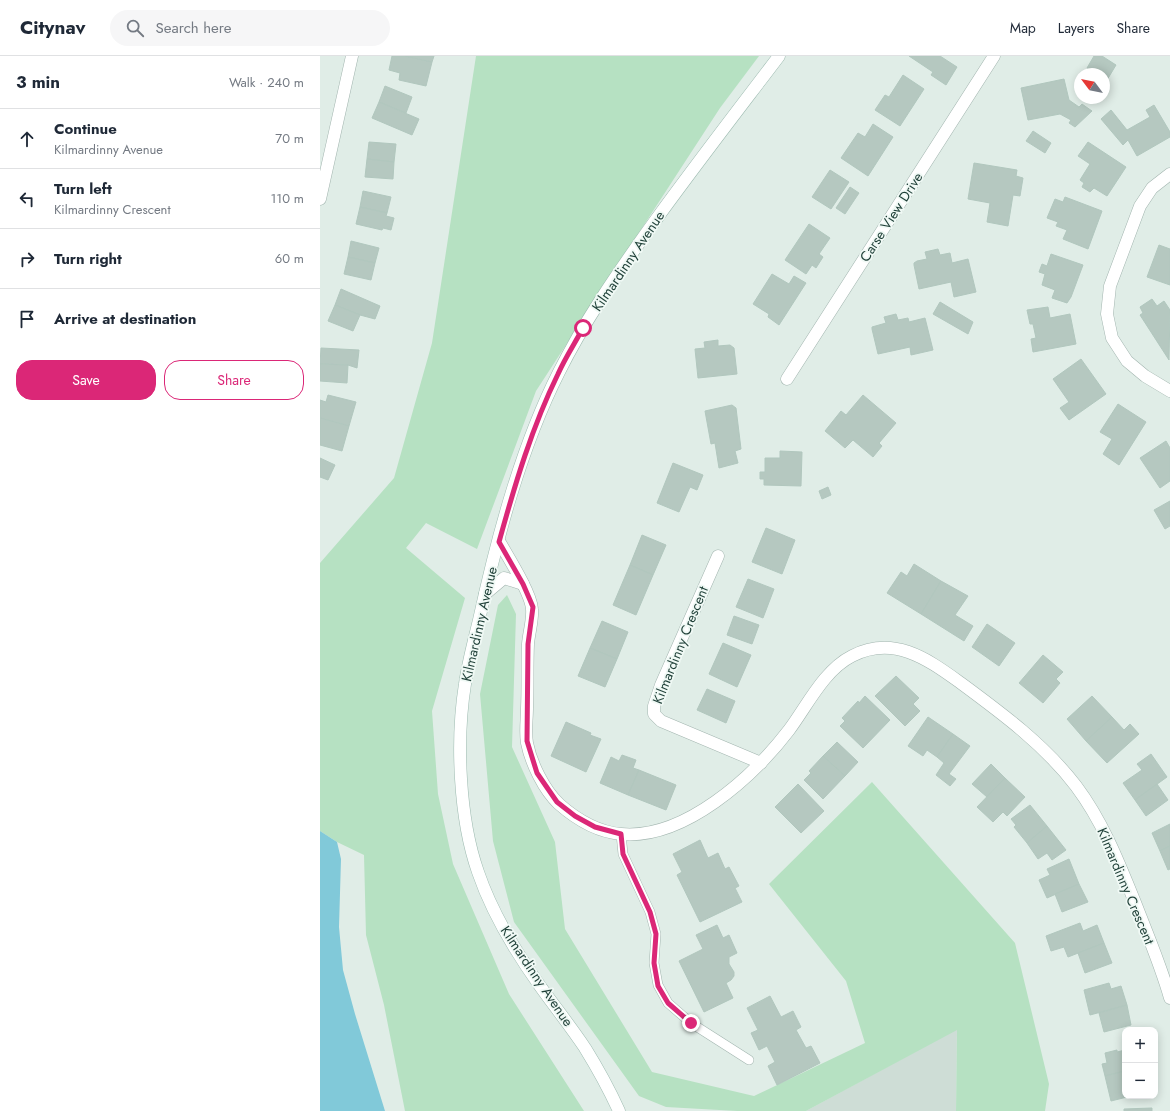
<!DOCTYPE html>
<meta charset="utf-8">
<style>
body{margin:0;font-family:Jost,sans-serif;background:#f6f6f7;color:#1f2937}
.controls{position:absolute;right:12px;bottom:12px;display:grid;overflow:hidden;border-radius:8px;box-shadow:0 2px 10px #0003}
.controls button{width:36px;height:36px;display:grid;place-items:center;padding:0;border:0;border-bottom:1px solid #e0e1e3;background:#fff;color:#1f2937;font:20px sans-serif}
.compass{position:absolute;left:754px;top:12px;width:36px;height:36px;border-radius:50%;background:#fff;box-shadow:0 2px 10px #0003;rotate:302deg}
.stop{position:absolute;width:12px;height:12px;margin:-9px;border:3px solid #db2777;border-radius:50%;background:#fff}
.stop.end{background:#db2777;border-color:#fff;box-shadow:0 1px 4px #0008}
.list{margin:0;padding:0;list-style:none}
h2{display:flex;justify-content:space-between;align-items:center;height:52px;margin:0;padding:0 16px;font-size:17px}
h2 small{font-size:13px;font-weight:400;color:#747a83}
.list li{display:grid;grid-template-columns:26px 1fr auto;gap:12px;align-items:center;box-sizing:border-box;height:60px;padding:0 16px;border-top:1px solid #e0e1e3}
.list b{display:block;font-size:15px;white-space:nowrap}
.list p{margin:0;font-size:13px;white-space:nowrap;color:#747a83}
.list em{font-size:13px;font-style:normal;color:#747a83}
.actions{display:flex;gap:8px;padding:12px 16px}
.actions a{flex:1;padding:9px 0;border:1px solid #db2777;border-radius:16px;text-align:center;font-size:14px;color:#db2777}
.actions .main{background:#db2777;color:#fff}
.icon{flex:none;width:22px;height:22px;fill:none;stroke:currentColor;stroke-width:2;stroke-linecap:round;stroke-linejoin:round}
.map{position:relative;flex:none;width:850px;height:1055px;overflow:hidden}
header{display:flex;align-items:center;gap:24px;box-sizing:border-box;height:56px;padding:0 20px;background:#fff;border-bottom:1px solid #e0e1e3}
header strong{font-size:19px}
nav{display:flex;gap:22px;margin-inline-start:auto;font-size:14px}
.search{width:280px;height:36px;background:#f6f6f7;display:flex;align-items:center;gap:10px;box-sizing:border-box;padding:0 14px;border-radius:22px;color:#747a83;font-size:15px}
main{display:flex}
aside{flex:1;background:#fff}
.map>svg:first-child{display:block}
.built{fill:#ceddd6}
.green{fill:#b6e1c2}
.water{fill:#81c9d9}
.building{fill:#b5c8c0;stroke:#b1c7be}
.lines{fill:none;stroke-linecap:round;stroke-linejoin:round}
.lane-casing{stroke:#a2b5af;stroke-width:10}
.street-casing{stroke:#a2b5af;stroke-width:13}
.secondary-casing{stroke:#9dbab0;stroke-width:13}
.lane{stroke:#fff;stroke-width:9}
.street{stroke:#fff;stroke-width:12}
.secondary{stroke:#fff;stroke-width:12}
.route{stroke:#db2777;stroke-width:5}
.labels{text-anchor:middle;stroke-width:3.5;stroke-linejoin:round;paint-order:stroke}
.street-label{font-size:14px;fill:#1e3f37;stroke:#f0f9f5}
</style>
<header>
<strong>Citynav</strong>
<div class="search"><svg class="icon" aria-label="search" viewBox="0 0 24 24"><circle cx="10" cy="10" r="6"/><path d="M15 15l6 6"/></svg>Search here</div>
<nav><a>Map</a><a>Layers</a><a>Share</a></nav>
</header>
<main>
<aside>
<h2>3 min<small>Walk · 240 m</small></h2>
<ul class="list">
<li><svg class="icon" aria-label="ahead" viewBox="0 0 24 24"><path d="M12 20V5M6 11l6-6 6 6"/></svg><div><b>Continue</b><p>Kilmardinny Avenue</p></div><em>70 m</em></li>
<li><svg class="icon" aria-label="left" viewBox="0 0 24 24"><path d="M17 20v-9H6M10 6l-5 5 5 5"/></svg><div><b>Turn left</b><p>Kilmardinny Crescent</p></div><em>110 m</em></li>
<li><svg class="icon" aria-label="right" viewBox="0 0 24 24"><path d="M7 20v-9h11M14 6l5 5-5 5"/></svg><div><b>Turn right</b></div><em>60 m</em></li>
<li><svg class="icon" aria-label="arrive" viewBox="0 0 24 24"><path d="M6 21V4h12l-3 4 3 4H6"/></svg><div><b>Arrive at destination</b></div></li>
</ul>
<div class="actions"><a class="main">Save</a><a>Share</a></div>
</aside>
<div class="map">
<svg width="850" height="1055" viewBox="0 0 850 1055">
<rect width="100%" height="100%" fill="#e0ede7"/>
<!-- built -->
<path class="built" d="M637 973 636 1055H486Z"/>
<!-- green -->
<g class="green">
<path d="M156 0H439L400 52 216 335 157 493 106 467 86 492 145 542 112 655 118 738 133 808 189 938 264 1055H85L64 949 46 879 44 799 17 786 0 775V507L74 422 112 287Z"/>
<path d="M187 539 196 558 192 691 235 786 245 873 332 1016 434 1040 545 987 526 925 449 828 552 726 695 887 729 1028 725 1055H636L637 974 486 1055H417L346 1051 319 1040 194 866 173 785 160 638 178 549Z"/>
</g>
<!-- water -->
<path class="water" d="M0 775 17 786 21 803 19 871 23 914 35 958 65 1055H0Z"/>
<!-- building -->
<g class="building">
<path d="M72 0H85L112 6 106 30 79 24 80 17 69 14Z"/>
<path d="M85 0H114L112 6Z"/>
<path d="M589 0H620L637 11 626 29 611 19 613 16Z"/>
<path d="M774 0H782L796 9 787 24 784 22V18H777L767 12Z"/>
<path d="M583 19 604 33 580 70 555 54 565 39 569 41Z"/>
<path d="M744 23 749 44 759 51 762 48 772 55 755 71 749 67 751 64 740 58 708 64 701 32Z"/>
<path d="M65 30 92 41 86 57 59 46Z"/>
<path d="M59 46 99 63 92 79 52 62Z"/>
<path d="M834 49 850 76V81L817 100 808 84 803 89 781 63 791 54 807 74 830 61 826 54Z"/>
<path d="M553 68 573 81 548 120 521 102 538 77 545 81Z"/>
<path d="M713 75 731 87 725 97 706 85Z"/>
<path d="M49 86 76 88 74 106 47 103Z"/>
<path d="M768 86 806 111 787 140 774 132 770 136 762 131 764 127 760 124 770 108 758 100Z"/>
<path d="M47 103 74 106 73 123 45 121Z"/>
<path d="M654 107 697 114 696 120 703 122 700 140 693 139 688 170 667 166 670 147 648 143Z"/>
<path d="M510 114 529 126 511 153 492 141Z"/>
<path d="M530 131 539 137 525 158 516 152Z"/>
<path d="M43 135 71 141 67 157 40 151Z"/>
<path d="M745 141 782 155 768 193 743 183 747 174 736 170 738 166 727 162 735 143 743 146Z"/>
<path d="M40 151 67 157 66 160 74 162 71 174 63 172 62 174 36 168Z"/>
<path d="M489 168 510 182 499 198 503 201 496 212 492 209 486 218 465 204Z"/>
<path d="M31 185 59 192 55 207 28 201Z"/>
<path d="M839 189 850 193V229L827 221Z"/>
<path d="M618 193 620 199 630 197 632 207 648 203 656 236 634 241 631 226 599 233 594 209V207L597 205 607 203 605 196Z"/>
<path d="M731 198 763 209 751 241 747 247 732 242 735 234 722 229 725 218 719 216 722 208 727 210Z"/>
<path d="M28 201 55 207 51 224 24 218Z"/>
<path d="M452 218 469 228 474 220 486 227 459 269 448 261 449 258 433 248Z"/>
<path d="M21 233 60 250 55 263 40 259 15 249Z"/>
<path d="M832 243 837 250 844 245 850 254 849 304 820 259 823 257 820 251Z"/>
<path d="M620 246 653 266 648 278 613 258Z"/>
<path d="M15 249 40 259 33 275 8 265Z"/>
<path d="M728 251 730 262 750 258 756 288 713 296 711 283 716 282 713 268H710L707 254Z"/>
<path d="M576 258 578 264 588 262 589 266 605 262 613 294 591 299 590 291 558 298 552 273V271L566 267 564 261Z"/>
<path d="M398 284V290L410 289 414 292 417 318 378 322 375 293 385 292 384 286Z"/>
<path d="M1 292 39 294 37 312 28 309 0 308Z"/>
<path d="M761 303 786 338 749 364 740 352 749 346 733 323Z"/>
<path d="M0 308 28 309 27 327 0 325Z"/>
<path d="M8 339 36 346 29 370 0 362V344L6 346Z"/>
<path d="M543 339 576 367 559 387 562 390 553 401 533 384 525 392 505 375 521 355 526 359Z"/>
<path d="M798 348 826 366 799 409 783 398 792 383 780 376Z"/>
<path d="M412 349 416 352 421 393 415 395 418 407 399 412 395 387 391 388 385 355Z"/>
<path d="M0 362 29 370 22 395 0 389Z"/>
<path d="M846 385 850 392V425L840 432 820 402Z"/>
<path d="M460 395 482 396 481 430 444 429V423H440V416H445V402H460Z"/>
<path d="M0 402 15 409 8 424 0 421Z"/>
<path d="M353 407 383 419 377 434 370 431 359 456 337 447Z"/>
<path d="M508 431 511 439 502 443 499 435Z"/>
<path d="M850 445V470L845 473 834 454Z"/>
<path d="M446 472 475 484 462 518 432 506Z"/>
<path d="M322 479 346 489 333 519 310 509Z"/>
<path d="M594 508 621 525 601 558 567 537 581 516 587 520Z"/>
<path d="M310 509 333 519 316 559 293 549Z"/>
<path d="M428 523 454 533 443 562 416 551Z"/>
<path d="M621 525 648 540 635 559 653 570 644 585 601 558Z"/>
<path d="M414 560 439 569 432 588 407 579Z"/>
<path d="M282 565 308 576 297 603 270 592Z"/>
<path d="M667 568 695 587 679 610 652 591Z"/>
<path d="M403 587 431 599 417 631 389 618Z"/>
<path d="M270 592 297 603 285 631 258 620Z"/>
<path d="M723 599 743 616 736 623 740 627 723 647 699 627Z"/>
<path d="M576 620 599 642 593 648 600 655 585 670 555 640Z"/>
<path d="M387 633 415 645 406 667 377 654Z"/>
<path d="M545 640 570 664 543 692 520 670 525 665 522 662 538 645 539 647Z"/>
<path d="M772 640 792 661 766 685 747 663Z"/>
<path d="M608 661 633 678 617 701 607 694 603 700 588 690Z"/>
<path d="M792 661 804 674 810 668 819 678 787 707 766 685Z"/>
<path d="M246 666 271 677 270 679 281 683 266 716 231 700Z"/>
<path d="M633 678 650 690 629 718 636 723 630 730 616 719 624 707 617 701Z"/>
<path d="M517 686 538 706 525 720 503 700Z"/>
<path d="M831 698 847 721 815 744 803 727 822 714 817 708Z"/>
<path d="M302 699 316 704 313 712 319 714 308 739 280 727 291 701 299 705Z"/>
<path d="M503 700 525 720 503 743 484 724 491 717 489 715Z"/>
<path d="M671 708 685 722 667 741 652 728Z"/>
<path d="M319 714 356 729 346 754 308 739Z"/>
<path d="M685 722 705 741 687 760 683 756 673 766 657 751Z"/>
<path d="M478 728 504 755 481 777 455 751Z"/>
<path d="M837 728 848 744 826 760 815 744Z"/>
<path d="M710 749 727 770 707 787 694 771 696 769 691 763Z"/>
<path d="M850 768V790L840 795 832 777Z"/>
<path d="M727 770 746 794 732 804 727 797 718 803 707 787Z"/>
<path d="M380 784 388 802 398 797 405 813 409 811 419 830 415 832 422 846 380 866 357 819 362 816 353 798Z"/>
<path d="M850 790V813L848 814 840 795Z"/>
<path d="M749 803 759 828 727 842 719 824 730 819 727 813Z"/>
<path d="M759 828 768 846 742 856 735 838Z"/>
<path d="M760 867 763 875 777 869 784 887 748 901 744 891 731 895 726 880Z"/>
<path d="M397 869 403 882 409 879 417 897 409 901V908L414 916V920L411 924 406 927 413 942 384 956 359 905 383 893 376 879Z"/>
<path d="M784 887 792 907 765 917 758 897Z"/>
<path d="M789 927 791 933 801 930 807 949 770 959 764 934Z"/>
<path d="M450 940 461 961 473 955 481 971 476 974 486 992 491 990 500 1007 457 1029 448 1010 455 1006 447 990 439 994 431 977 438 974 427 952Z"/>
<path d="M807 949 811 969 784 976 779 957Z"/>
<path d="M797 994V996L805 994V1015L785 1020 782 1008 787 1007 785 997Z"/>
<path d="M805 1015V1040L807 1041 791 1045 785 1020Z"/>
<path d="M832 1052V1055H804V1053Z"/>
</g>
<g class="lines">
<!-- lane casing -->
<g class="lane-casing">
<path id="lane" d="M301 778 303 798 330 856 336 878 334 907 338 929 348 947 371 967 429 1004"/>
</g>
<!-- street casing -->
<g class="street-casing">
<g id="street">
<path d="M850 118 832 132 820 150 790 230 787 258 792 282 807 305 825 320 850 335"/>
<path d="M0 143 32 0"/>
<path d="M467 323 674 0"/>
<path d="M179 485C188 501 211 537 212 553 213 564 209 576 208 588 207 609 208 631 207 652 207 663 205 676 207 687 211 707 224 734 239 748 256 763 278 776 301 778 364 784 433 721 469 674 487 650 504 614 532 600 573 579 606 602 638 625 680 656 724 688 756 730 783 766 799 807 816 849 828 880 841 910 850 942"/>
<path d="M398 500 341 629 334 650V658L341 665 441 707"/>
<path d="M165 538 184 522 203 528"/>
</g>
</g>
<!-- secondary casing -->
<g class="secondary-casing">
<path id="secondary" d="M299 1055C289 1033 278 1013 265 992 251 971 235 951 220 930 195 895 172 857 158 816 139 762 136 684 145 628 148 606 154 585 159 564 177 482 201 391 239 316 264 266 295 221 327 176 370 116 415 58 459 0"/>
</g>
<!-- lane -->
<use href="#lane" class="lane"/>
<!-- street -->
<use href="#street" class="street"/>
<!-- secondary -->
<use href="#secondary" class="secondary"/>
</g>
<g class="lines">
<!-- route -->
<path class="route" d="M263 272C255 287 245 302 238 318 212 371 195 428 179 486L203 528 213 551 208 588 207 685 217 717 237 746 255 760 275 771 301 778 303 798 330 856 336 878 334 907 338 930 348 947 371 967"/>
</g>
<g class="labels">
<!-- street labels -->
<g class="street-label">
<text transform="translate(571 161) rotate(-57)" y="5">Carse View Drive</text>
<text transform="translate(308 205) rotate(-56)" y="5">Kilmardinny Avenue</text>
<text transform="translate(159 568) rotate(-77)" y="5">Kilmardinny Avenue</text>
<text transform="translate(360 589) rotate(-68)" y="5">Kilmardinny Crescent</text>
<text transform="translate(806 830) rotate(67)" y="5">Kilmardinny Crescent</text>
<text transform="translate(217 920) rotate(56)" y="5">Kilmardinny Avenue</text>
</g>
</g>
</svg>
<div class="controls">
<button>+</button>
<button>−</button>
</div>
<svg class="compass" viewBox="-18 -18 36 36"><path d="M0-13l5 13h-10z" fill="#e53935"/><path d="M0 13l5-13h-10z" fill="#747a83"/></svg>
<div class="stop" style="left:263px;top:272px"></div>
<div class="stop end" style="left:371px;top:967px"></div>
</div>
</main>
